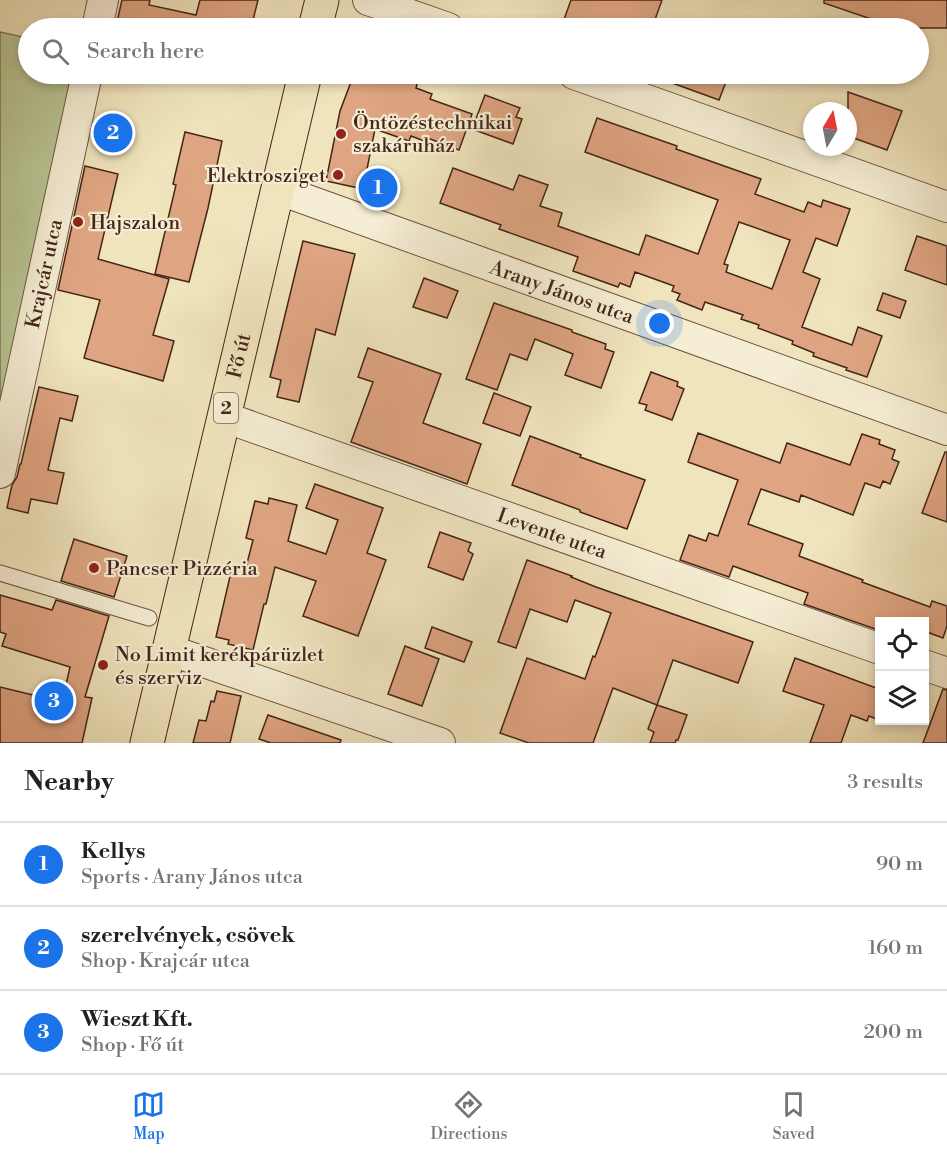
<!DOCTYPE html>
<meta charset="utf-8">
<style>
body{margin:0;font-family:"Libre Bodoni",serif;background:#f2f2f2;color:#202124}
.controls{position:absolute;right:18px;bottom:18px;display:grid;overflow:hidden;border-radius:0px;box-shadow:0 3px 9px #0003}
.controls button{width:54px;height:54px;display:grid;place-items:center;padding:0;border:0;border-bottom:2px solid #e0e0e0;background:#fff;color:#202124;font:30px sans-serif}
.compass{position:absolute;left:803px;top:102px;width:54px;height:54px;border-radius:50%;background:#fff;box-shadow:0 3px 9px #0003;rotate:10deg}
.you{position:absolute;left:660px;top:324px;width:21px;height:21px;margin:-15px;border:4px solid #fff;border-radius:50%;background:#1a73e8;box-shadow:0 0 0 9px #1a73e833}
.badge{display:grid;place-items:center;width:39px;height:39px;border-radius:50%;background:#1a73e8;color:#fff;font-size:20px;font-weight:700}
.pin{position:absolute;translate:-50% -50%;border:3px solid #fff;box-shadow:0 2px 6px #0006}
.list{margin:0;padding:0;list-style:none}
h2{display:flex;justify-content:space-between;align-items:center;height:78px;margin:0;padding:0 24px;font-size:26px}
h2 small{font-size:20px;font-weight:400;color:#757577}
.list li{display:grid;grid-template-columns:39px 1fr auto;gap:18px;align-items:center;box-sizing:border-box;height:84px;padding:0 24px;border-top:2px solid #e0e0e0}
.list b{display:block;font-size:22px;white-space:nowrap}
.list p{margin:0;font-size:20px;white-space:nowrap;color:#757577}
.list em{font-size:20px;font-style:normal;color:#757577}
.icon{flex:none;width:33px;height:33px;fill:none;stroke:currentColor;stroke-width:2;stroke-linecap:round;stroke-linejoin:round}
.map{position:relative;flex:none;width:947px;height:743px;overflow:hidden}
.search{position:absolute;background:#fff;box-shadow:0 3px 9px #0003;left:18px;right:18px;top:18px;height:66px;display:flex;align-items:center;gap:15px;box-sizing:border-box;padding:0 21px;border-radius:33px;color:#757577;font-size:22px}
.sheet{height:330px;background:#fff}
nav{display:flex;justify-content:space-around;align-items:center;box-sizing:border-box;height:84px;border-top:2px solid #e0e0e0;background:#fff;font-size:16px;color:#757577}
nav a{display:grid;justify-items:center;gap:3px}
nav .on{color:#1a73e8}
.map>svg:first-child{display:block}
.green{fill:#b8c492;stroke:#7e7456;stroke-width:1.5}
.building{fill:#dfa582;stroke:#442519;stroke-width:1.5;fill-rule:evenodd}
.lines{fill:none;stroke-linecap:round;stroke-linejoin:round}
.lane-casing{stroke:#6f5542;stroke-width:17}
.street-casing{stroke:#6f5542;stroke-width:32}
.primary-casing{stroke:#442519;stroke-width:35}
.lane{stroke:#f5edd4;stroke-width:15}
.street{stroke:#f5edd4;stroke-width:30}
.primary{stroke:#f0e4bd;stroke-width:33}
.poi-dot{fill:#8f2418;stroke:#f5edd4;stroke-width:2}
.labels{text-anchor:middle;stroke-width:4.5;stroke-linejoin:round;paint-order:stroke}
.shield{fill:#f5edd4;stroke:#796151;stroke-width:1.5}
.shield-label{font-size:18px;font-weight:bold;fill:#442519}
.poi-label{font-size:20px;fill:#442519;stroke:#f5edd4;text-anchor:start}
.street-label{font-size:20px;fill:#442519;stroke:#f5edd4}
</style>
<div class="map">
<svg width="947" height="743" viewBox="0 0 947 743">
<rect width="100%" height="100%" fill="#f0e4bd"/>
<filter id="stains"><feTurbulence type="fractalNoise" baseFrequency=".00333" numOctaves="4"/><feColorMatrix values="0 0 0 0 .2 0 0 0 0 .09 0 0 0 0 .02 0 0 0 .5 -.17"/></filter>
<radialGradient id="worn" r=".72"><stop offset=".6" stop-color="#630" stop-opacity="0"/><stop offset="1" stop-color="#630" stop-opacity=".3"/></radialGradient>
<!-- green -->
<path class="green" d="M0 32 28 38V74H87L0 473Z"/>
<!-- building -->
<g class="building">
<path d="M122 0H150L149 5 196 15 200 0H258L251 28H126L116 26Z"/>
<path d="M571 0H662L652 28H561Z"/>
<path d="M824 0H947V28H868L871 19 824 3Z"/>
<path d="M354 74H398L418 81 416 88 432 94 430 99 472 114 459 150 425 137 424 141 411 136 409 141 375 129 363 189 326 181 340 111Z"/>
<path d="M654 74H729L719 100 653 76Z"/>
<path d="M848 92 902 111 887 150 848 136Z"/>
<path d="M485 95 520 108 516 117 522 119 513 144 472 129Z"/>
<path d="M597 118 677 146 676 149 761 179 755 194 804 212 808 202 821 207 823 200 850 209 837 246 816 238 803 272 820 279 802 327 852 345 858 327 882 336 867 377 846 370 847 368 813 356 814 353 792 344 793 341 758 328 759 325 741 319 743 315 705 302 702 310 677 300 680 294 672 291 674 286 635 272 630 287 620 283 618 287 573 271 578 257 499 229 501 225 440 203 453 168 513 190 519 175 548 185 540 206 562 213 558 226 639 255 646 235 698 254 718 200 585 152ZM739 222 790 240 772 289 726 272 728 265 724 264Z"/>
<path d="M185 132 222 141 208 208 189 282 155 274 176 185 173 184Z"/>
<path d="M85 166 118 174 98 259 169 279 153 335 174 341 163 381 84 358 100 300 58 290Z"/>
<path d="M917 236 947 246V285L905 270Z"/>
<path d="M303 241 355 254 335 335 316 329 299 402 277 397 281 380 270 377Z"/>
<path d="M424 278 458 291 447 318 413 307Z"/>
<path d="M883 293 906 301 900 318 877 310Z"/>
<path d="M494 303 572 330V332L606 344 605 349 614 352 601 388 565 375 573 354 535 339 527 360 510 354 497 390 466 379Z"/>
<path d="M368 348 441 374 423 423 481 444 467 484 351 442 373 382 358 377Z"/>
<path d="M651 372 678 382 677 386 684 389 672 420 645 410 647 405 639 403Z"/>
<path d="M39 387 78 396 72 421 60 418 48 470 64 473 57 504 31 499 28 513 7 508 12 485 17 477 20 464H21Z"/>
<path d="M494 393 531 407 520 436 483 423Z"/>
<path d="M698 433 780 463 787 443 850 465 862 434 880 440 879 444 895 450 892 459 899 462 890 484 883 481 880 488 865 483 853 515 801 495 799 502 761 489 748 524 803 544 799 556 863 580 862 582 930 607 932 601 947 606V626L943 638 924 631V621H879L878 630 804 604 808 593 733 566 729 577 680 560 689 535 706 541 709 533 718 536 738 480 688 462Z"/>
<path d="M530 436 581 455 580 457 645 480 627 529 580 512V510L512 485Z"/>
<path d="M945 452H947V522L922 513Z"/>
<path d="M315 484 383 508 367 553 386 560 358 636 303 616 316 581 275 567 266 604H264L253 650 228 644 229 640 216 637 231 572 244 575 253 540 246 538 255 501 268 504 269 498 297 505 288 541 326 554 338 520 306 508Z"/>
<path d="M440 532 471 543 468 551 473 554 463 580 428 567Z"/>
<path d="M74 539 127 556 114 597 61 581Z"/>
<path d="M527 560 572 576 571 577 596 587 753 642 738 683 673 660 657 705 687 715 678 740H676L675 743H650L654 732 648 729 657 705 613 688 593 743H529L500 733 527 658 585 679 593 656 595 657 611 613 575 600 567 622 530 609 516 648 498 642Z"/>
<path d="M0 595 52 610 56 600 109 616 85 697 92 698 82 743H0V687L62 702 70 667 2 646 6 634 0 632Z"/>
<path d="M432 627 472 642 464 662 425 648Z"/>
<path d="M405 646 439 659 422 706 388 694Z"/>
<path d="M795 658 879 689V720L869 716 867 721 851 715 841 743H810L824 705 783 691Z"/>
<path d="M943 689 947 690V743H923Z"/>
<path d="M217 691 241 696 230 743H193L199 720 206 721 211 701 214 702Z"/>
<path d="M268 715 341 740 340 743H271L259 739Z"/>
</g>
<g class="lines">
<!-- lane casing -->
<g class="lane-casing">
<path id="lane" d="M0 573 149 618"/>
</g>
<!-- street casing -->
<g class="street-casing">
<g id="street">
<path d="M368 0 448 28"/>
<path d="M97 28 103 0"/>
<path d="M574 74 947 207"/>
<path id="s1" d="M277 189 947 430"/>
<path id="s2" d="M224 417 880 649"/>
<path id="s3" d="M0 473 87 74"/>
<path d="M169 650 440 743"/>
<path d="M924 665 947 673"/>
</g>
</g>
<!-- primary casing -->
<g class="primary-casing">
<g id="primary">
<path d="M315 28 322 0"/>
<path id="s4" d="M147 743 305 74"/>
</g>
</g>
<!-- lane -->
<use href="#lane" class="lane"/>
<!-- street -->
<use href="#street" class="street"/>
<!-- primary -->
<use href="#primary" class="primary"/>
</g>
<!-- markers -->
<g class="poi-dot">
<circle cx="341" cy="134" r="6"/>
<circle cx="338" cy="175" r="6"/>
<circle cx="78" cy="222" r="6"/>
<circle cx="94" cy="568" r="6"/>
<circle cx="103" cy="665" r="6"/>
</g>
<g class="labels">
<!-- shield labels -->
<rect class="shield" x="214" y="393" width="24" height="30" rx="4.5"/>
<g class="shield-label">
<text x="226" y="414">2</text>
</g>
<!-- poi labels -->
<g class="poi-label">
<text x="353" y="129">Öntözéstechnikai<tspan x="353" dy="23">szakáruház</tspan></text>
<text x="326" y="182" text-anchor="end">Elektrosziget</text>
<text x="90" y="229">Hajszalon</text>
<text x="106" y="575">Pancser Pizzéria</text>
<text x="115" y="661">No Limit kerékpárüzlet<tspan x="115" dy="23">és szerviz</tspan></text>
</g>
<!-- street labels -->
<g class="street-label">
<text dy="7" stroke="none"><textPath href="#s3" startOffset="204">Krajcár utca</textPath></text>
<text dy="7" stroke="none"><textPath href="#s1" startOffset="303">Arany János utca</textPath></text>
<text dy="7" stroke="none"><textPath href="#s4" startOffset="398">Fő út</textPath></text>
<text dy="7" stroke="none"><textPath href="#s2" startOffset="348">Levente utca</textPath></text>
</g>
</g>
<rect width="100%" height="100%" filter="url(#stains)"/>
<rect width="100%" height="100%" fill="url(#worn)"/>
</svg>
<div class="controls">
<button><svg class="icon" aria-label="locate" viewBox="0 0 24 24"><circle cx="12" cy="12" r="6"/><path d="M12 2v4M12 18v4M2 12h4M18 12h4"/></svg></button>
<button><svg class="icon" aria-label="layers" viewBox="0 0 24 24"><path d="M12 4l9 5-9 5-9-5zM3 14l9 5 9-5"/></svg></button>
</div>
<svg class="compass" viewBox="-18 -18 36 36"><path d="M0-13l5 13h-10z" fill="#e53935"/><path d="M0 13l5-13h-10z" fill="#757577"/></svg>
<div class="you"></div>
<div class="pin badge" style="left:378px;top:188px">1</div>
<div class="pin badge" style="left:113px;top:133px">2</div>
<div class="pin badge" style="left:54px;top:701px">3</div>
<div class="search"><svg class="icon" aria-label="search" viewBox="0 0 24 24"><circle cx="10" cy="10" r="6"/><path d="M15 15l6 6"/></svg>Search here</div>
</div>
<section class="sheet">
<h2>Nearby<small>3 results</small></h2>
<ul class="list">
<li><span class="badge">1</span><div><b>Kellys</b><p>Sports · Arany János utca</p></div><em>90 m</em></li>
<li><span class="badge">2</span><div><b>szerelvények, csövek</b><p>Shop · Krajcár utca</p></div><em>160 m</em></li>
<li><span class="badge">3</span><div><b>Wieszt Kft.</b><p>Shop · Fő út</p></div><em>200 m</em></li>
</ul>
</section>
<nav>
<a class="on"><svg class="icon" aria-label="map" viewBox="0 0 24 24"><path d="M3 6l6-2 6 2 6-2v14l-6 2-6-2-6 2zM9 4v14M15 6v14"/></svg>Map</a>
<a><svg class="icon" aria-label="directions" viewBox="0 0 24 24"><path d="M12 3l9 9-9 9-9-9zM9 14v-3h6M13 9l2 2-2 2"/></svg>Directions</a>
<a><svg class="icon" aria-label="saved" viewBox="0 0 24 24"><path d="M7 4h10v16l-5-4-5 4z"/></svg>Saved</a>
</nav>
